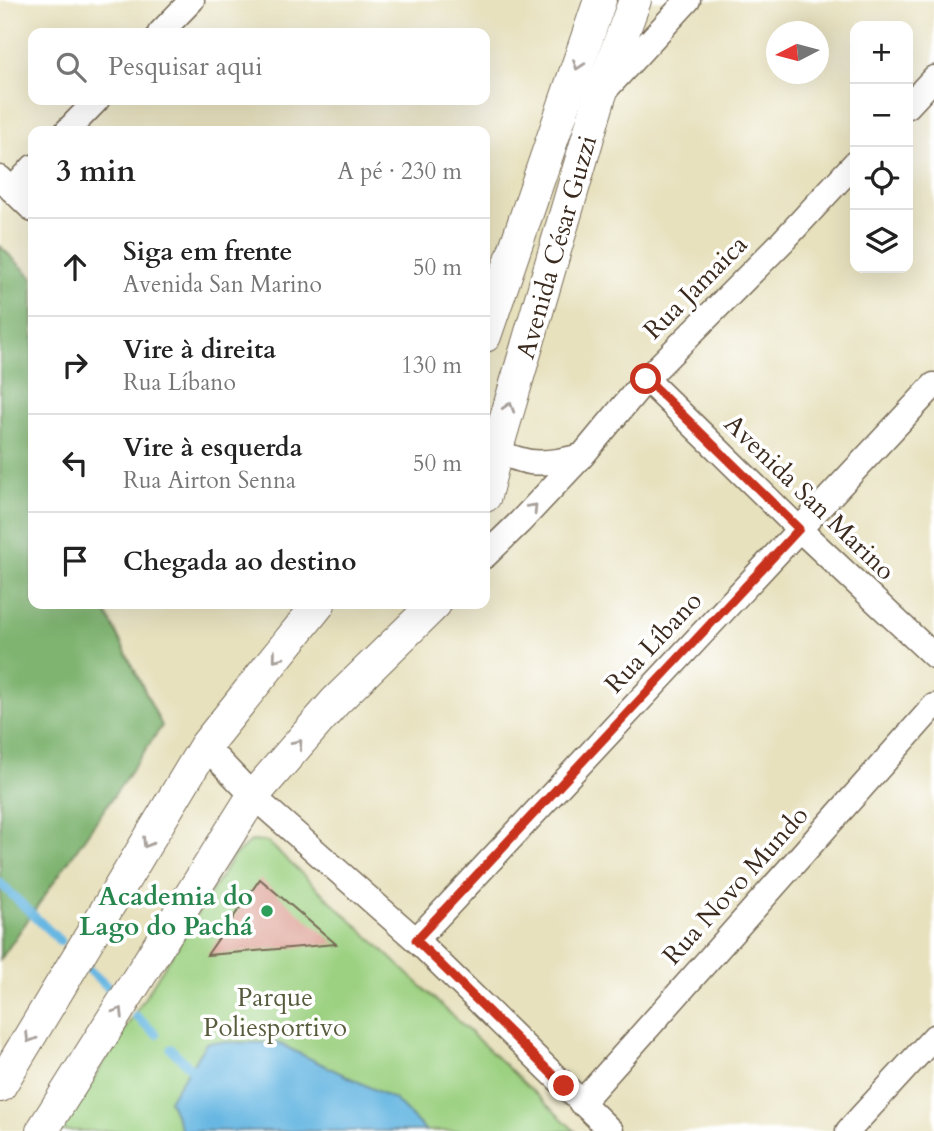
<!DOCTYPE html>
<html lang="pt">
<meta charset="utf-8">
<style>
body{margin:0;font-family:Cardo,serif;background:#f6f6f6;color:#222}
.controls{position:absolute;right:21px;top:21px;display:grid;overflow:hidden;border-radius:14px;box-shadow:0 7px 28px #0002}
.controls button{width:63px;height:63px;display:grid;place-items:center;padding:0;border:0;border-bottom:2px solid #e0e0e0;background:#fff;color:#222;font:35px sans-serif}
.compass{position:absolute;left:766px;top:21px;width:63px;height:63px;border-radius:50%;background:#fff;box-shadow:0 7px 28px #0002;rotate:264deg}
.stop{position:absolute;width:21px;height:21px;margin:-16px;border:5px solid #c8321e;border-radius:50%;background:#fff}
.stop.end{background:#c8321e;border-color:#fff;box-shadow:0 2px 7px #0008}
.list{margin:0;padding:0;list-style:none}
h2{display:flex;justify-content:space-between;align-items:center;height:91px;margin:0;padding:0 28px;font-size:30px}
h2 small{font-size:23px;font-weight:400;color:#767676}
.list li{display:grid;grid-template-columns:46px 1fr auto;gap:21px;align-items:center;box-sizing:border-box;height:98px;padding:0 28px;border-top:2px solid #e0e0e0}
.list b{display:block;font-size:26px;white-space:nowrap}
.list p{margin:0;font-size:23px;white-space:nowrap;color:#767676}
.list em{font-size:23px;font-style:normal;color:#767676}
.icon{flex:none;width:38px;height:38px;fill:none;stroke:currentColor;stroke-width:2;stroke-linecap:round;stroke-linejoin:round}
.map{position:relative;flex:none;width:934px;height:1131px;overflow:hidden}
.search{position:absolute;background:#fff;box-shadow:0 7px 28px #0002;left:28px;top:28px;width:462px;height:77px;display:flex;align-items:center;gap:18px;box-sizing:border-box;padding:0 24px;border-radius:14px;color:#767676;font-size:26px}
.panel{position:absolute;background:#fff;box-shadow:0 7px 28px #0002;left:28px;top:126px;width:462px;height:483px;border-radius:14px}
.map>svg:first-child{display:block}
.green{fill:#9dd182;stroke:#6c7e50;stroke-width:2}
.forest{fill:#7eb370;stroke:#5c6e47;stroke-width:2}
.water{fill:#67b7e2;stroke:#517080;stroke-width:2}
.lines{fill:none;stroke-linecap:round;stroke-linejoin:round}
.stream{stroke:#67b7e2;stroke-width:9}
.building{fill:#da9a8d}
.minor-casing{stroke:#776a56;stroke-width:27}
.tertiary-casing{stroke:#776a56;stroke-width:34}
.minor{stroke:#fff;stroke-width:24}
.tertiary{stroke:#fff;stroke-width:32}
.oneway{stroke:#a79f9a}
.route{stroke:#c8321e;stroke-width:9}
.leisure-dot{fill:#2e9e5b;stroke:#fff;stroke-width:2.5}
.labels{text-anchor:middle;stroke-width:7;stroke-linejoin:round;paint-order:stroke}
.street-label{font-size:26px;fill:#3b2a1e;stroke:#fff}
.leisure-label{font-size:26px;font-weight:bold;fill:#27864d;stroke:#fff;text-anchor:end}
.park-label{font-size:26px;fill:#585c3c;stroke:#fff}
</style>
<div class="map">
<svg width="934" height="1131" viewBox="0 0 934 1131">
<rect width="100%" height="100%" fill="#fff"/>
<filter id="ink" filterUnits="userSpaceOnUse"><feTurbulence type="fractalNoise" baseFrequency=".0143" numOctaves="2"/><feDisplacementMap in="SourceGraphic" scale="14" xChannelSelector="R" yChannelSelector="G"/><feConvolveMatrix kernelMatrix="1 2 1 2 8 2 1 2 1" color-interpolation-filters="sRGB"/></filter>
<filter id="wash" filterUnits="userSpaceOnUse"><feTurbulence type="fractalNoise" baseFrequency=".00686" numOctaves="4" result="noise"/><feDisplacementMap in="SourceGraphic" scale="28" xChannelSelector="R" yChannelSelector="G"/><feGaussianBlur stdDeviation="1.57" result="paint"/><feColorMatrix in="noise" values="0 0 0 0 0 0 0 0 0 0 0 0 0 0 0 0 0 1.4 0 .05"/><feComposite in="paint" operator="in"/></filter>
<g filter="url(#wash)">
<rect width="100%" height="100%" fill="#e7e1be"/>
<!-- green -->
<path class="green" d="M251 841 268 842 575 1131H61L233 857Z"/>
<!-- forest -->
<path class="forest" d="M0 246 33 278V604H102L162 726 0 960Z"/>
<!-- water -->
<path class="water" d="M207 1042 278 1043 394 1099 426 1131H182L169 1100Z"/>
<g class="lines">
<!-- stream -->
<g class="stream">
<path d="M0 883 60 941"/>
<path d="M85 966 112 991"/>
<path d="M136 1016 156 1034"/>
<path d="M171 1049 198 1075"/>
</g>
</g>
<g id="blocks">
<!-- building -->
<path class="building" d="M260 879 336 944 207 955Z"/>
</g>
</g>
<g filter="url(#ink)">
<use href="#blocks" fill-opacity="0" stroke="#776a56" stroke-width="2"/>
<g class="lines">
<!-- minor casing -->
<g class="minor-casing">
<g id="minor">
<path d="M160 33 192 0"/>
<path d="M605 90 688 0"/>
<path d="M908 106 934 78"/>
<path d="M67 131 97 100"/>
<path d="M0 178 33 210"/>
<path d="M12 190 33 167"/>
<path d="M646 379 799 529 934 656"/>
<path d="M485 451C501 452 514 459 530 462 548 464 565 460 582 456"/>
<path d="M485 556 520 522 582 456 646 379 782 242 855 163"/>
<path d="M205 746 253 796 416 940 611 1131"/>
<path d="M416 940 934 385"/>
<path d="M581 1103 934 706"/>
<path d="M848 1131 934 1037"/>
</g>
</g>
<!-- tertiary casing -->
<g class="tertiary-casing">
<g id="tertiary">
<path d="M485 336 600 0"/>
<path d="M485 496 496 452 600 96 635 0"/>
<path d="M0 1086 205 746 319 604"/>
<path d="M42 1131 253 796 335 702 435 604"/>
</g>
</g>
<!-- minor -->
<use href="#minor" class="minor"/>
<!-- tertiary -->
<use href="#tertiary" class="tertiary"/>
</g>
<!-- one-way arrows -->
<defs><path id="oneway-chevron" d="M-2-3.5L2.5 0L-2 3.5" fill="none" stroke-width="1.6" stroke-linecap="round" stroke-linejoin="round" transform="scale(1.75)"/></defs>
<g class="oneway">
<use href="#oneway-chevron" transform="translate(578 65) rotate(109)"/>
<use href="#oneway-chevron" transform="translate(509 407) rotate(-73)"/>
<use href="#oneway-chevron" transform="translate(533 508) rotate(-47)"/>
<use href="#oneway-chevron" transform="translate(277 657) rotate(129)"/>
<use href="#oneway-chevron" transform="translate(298 744) rotate(-49)"/>
<use href="#oneway-chevron" transform="translate(147 843) rotate(121)"/>
<use href="#oneway-chevron" transform="translate(119 1012) rotate(-58)"/>
<use href="#oneway-chevron" transform="translate(30 1038) rotate(121)"/>
</g>
</g>
<g class="lines" filter="url(#ink)">
<!-- route -->
<path class="route" d="M564 1086 416 940 799 529 646 379"/>
</g>
<!-- markers -->
<circle class="leisure-dot" cx="267" cy="911" r="7"/>
<g class="labels">
<!-- street labels -->
<g class="street-label">
<text transform="translate(556 247) rotate(-74)" y="9">Avenida César Guzzi</text>
<text transform="translate(695 287) rotate(-45)" y="9">Rua Jamaica</text>
<text transform="translate(810 497) rotate(44)" y="9">Avenida San Marino</text>
<text transform="translate(653 642) rotate(-47)" y="9">Rua Líbano</text>
<text transform="translate(735 885) rotate(-48)" y="9">Rua Novo Mundo</text>
</g>
<!-- leisure labels -->
<g class="leisure-label">
<text x="253" y="905">Academia do<tspan x="253" dy="30">Lago do Pachá</tspan></text>
</g>
<!-- park labels -->
<g class="park-label">
<text x="275" y="1006">Parque<tspan x="275" dy="30">Poliesportivo</tspan></text>
</g>
</g>
</svg>
<div class="controls">
<button>+</button>
<button>−</button>
<button><svg class="icon" aria-label="locate" viewBox="0 0 24 24"><circle cx="12" cy="12" r="6"/><path d="M12 2v4M12 18v4M2 12h4M18 12h4"/></svg></button>
<button><svg class="icon" aria-label="layers" viewBox="0 0 24 24"><path d="M12 4l9 5-9 5-9-5zM3 14l9 5 9-5"/></svg></button>
</div>
<svg class="compass" viewBox="-18 -18 36 36"><path d="M0-13l5 13h-10z" fill="#e53935"/><path d="M0 13l5-13h-10z" fill="#767676"/></svg>
<div class="stop" style="left:646px;top:379px"></div>
<div class="stop end" style="left:564px;top:1086px"></div>
<div class="search"><svg class="icon" aria-label="search" viewBox="0 0 24 24"><circle cx="10" cy="10" r="6"/><path d="M15 15l6 6"/></svg>Pesquisar aqui</div>
<section class="panel">
<h2>3 min<small>A pé · 230 m</small></h2>
<ul class="list">
<li><svg class="icon" aria-label="ahead" viewBox="0 0 24 24"><path d="M12 20V5M6 11l6-6 6 6"/></svg><div><b>Siga em frente</b><p>Avenida San Marino</p></div><em>50 m</em></li>
<li><svg class="icon" aria-label="right" viewBox="0 0 24 24"><path d="M7 20v-9h11M14 6l5 5-5 5"/></svg><div><b>Vire à direita</b><p>Rua Líbano</p></div><em>130 m</em></li>
<li><svg class="icon" aria-label="left" viewBox="0 0 24 24"><path d="M17 20v-9H6M10 6l-5 5 5 5"/></svg><div><b>Vire à esquerda</b><p>Rua Airton Senna</p></div><em>50 m</em></li>
<li><svg class="icon" aria-label="arrive" viewBox="0 0 24 24"><path d="M6 21V4h12l-3 4 3 4H6"/></svg><div><b>Chegada ao destino</b></div></li>
</ul>
</section>
</div>
